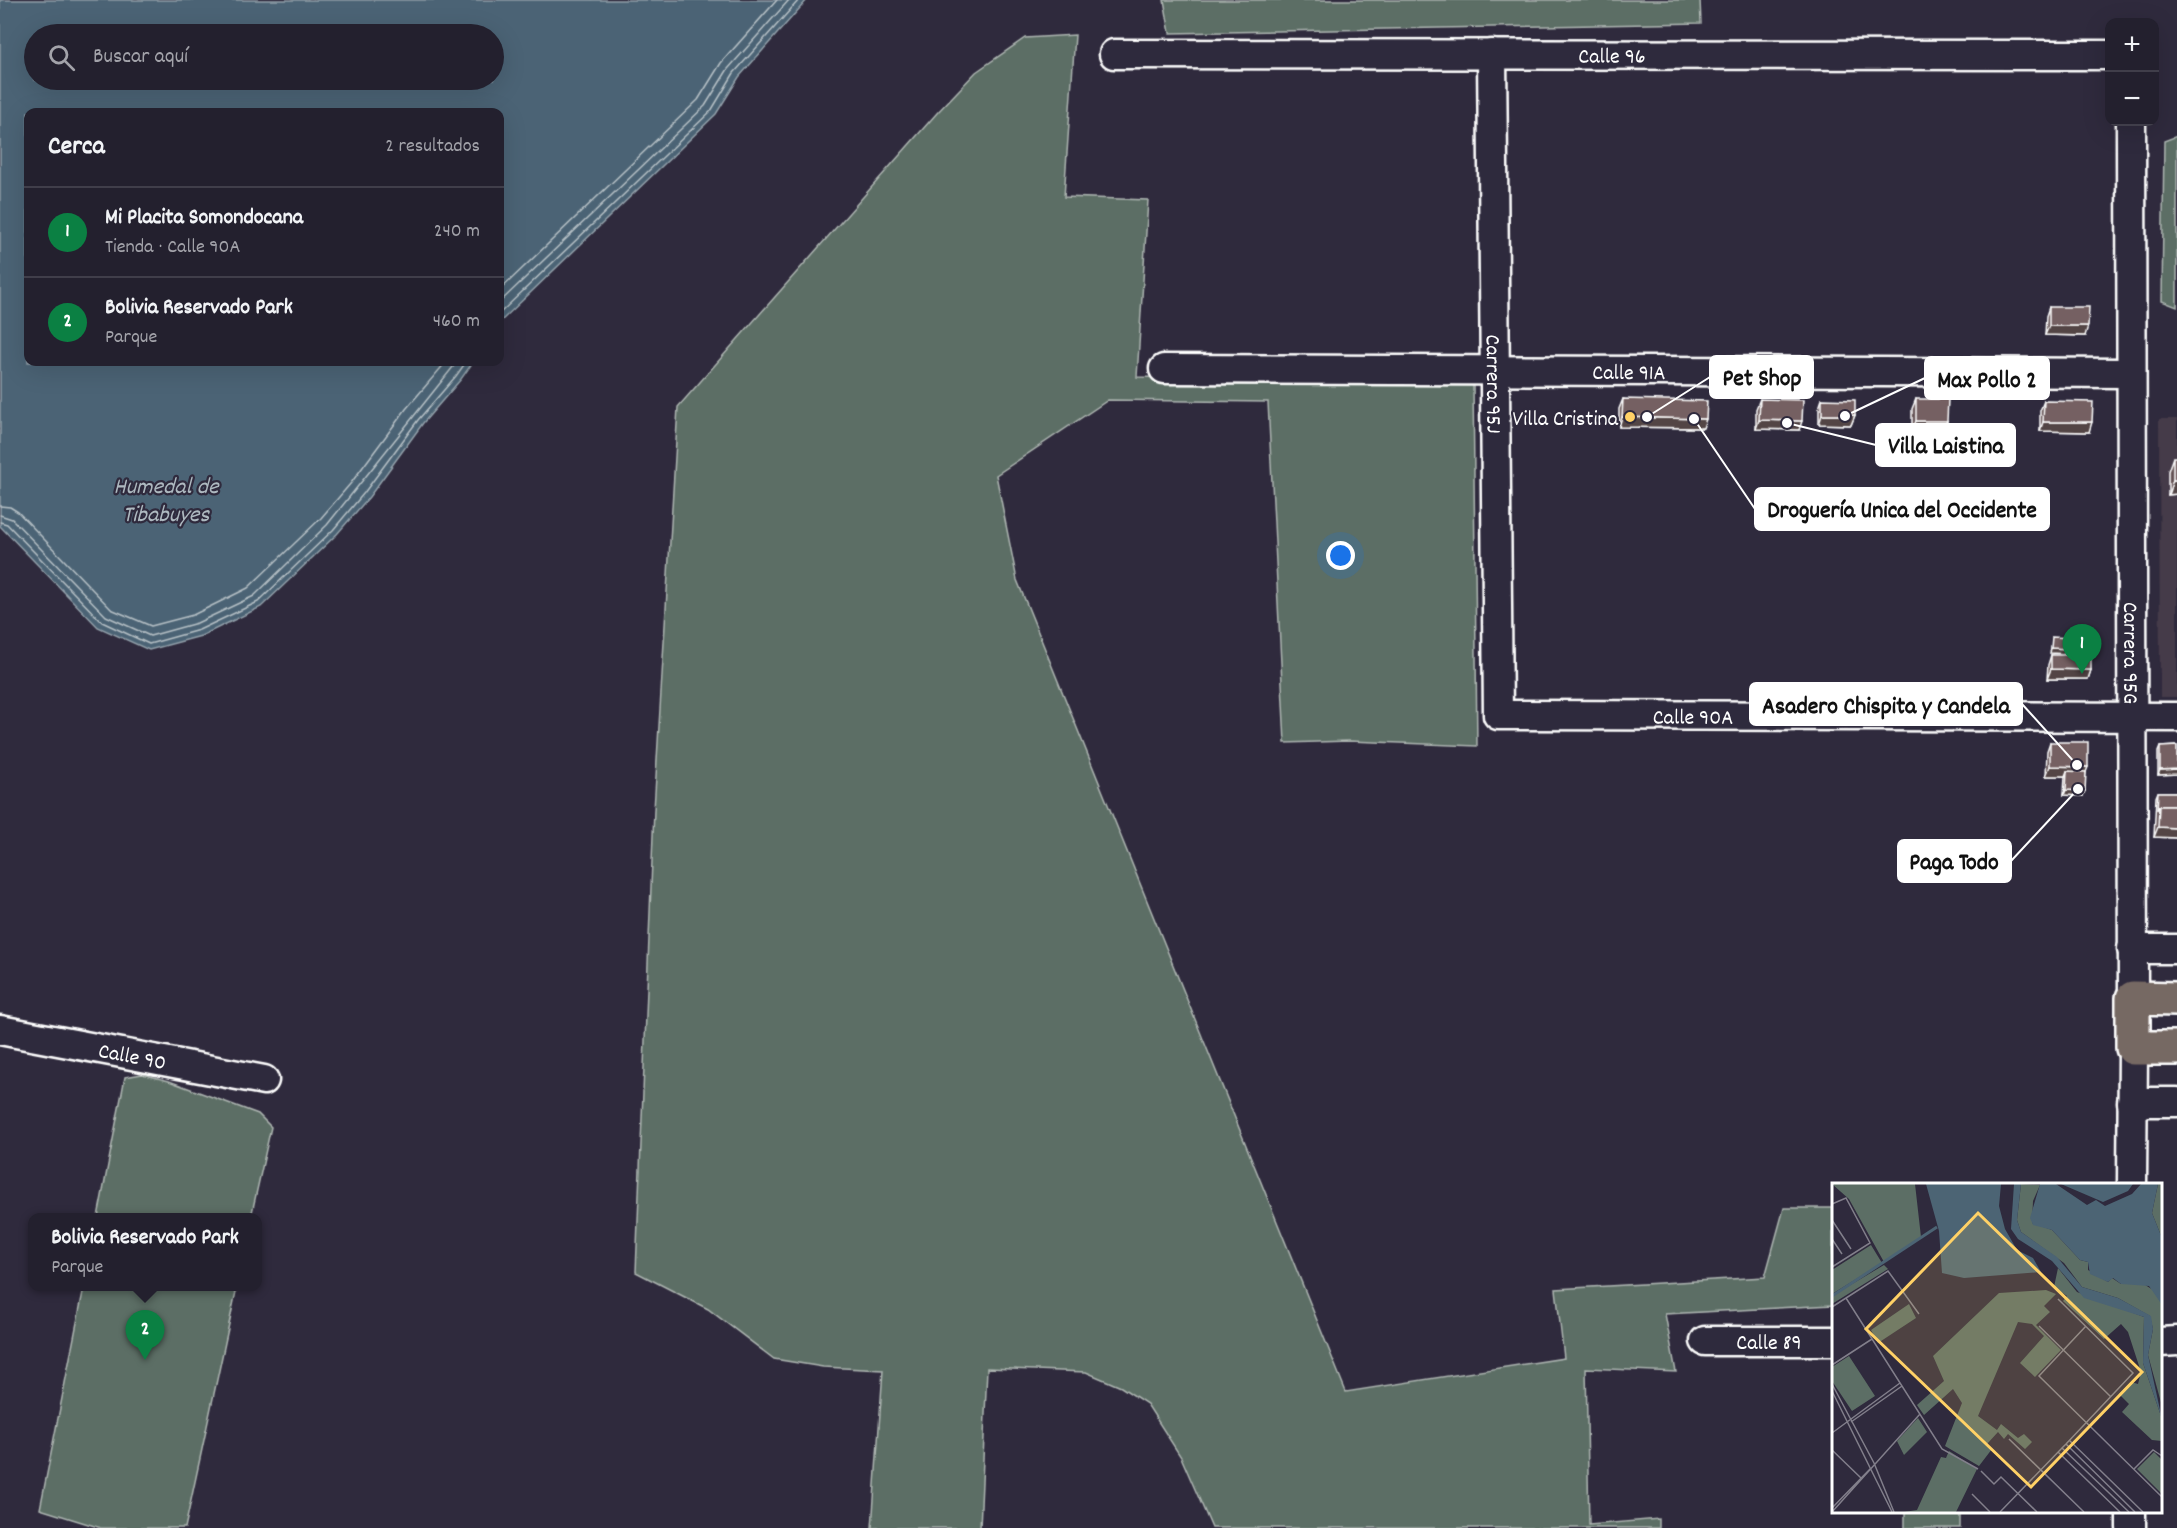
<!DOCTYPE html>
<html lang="es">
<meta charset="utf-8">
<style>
body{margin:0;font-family:Dekko,sans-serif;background:#2b2836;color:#f1f3f6}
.controls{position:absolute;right:18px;top:18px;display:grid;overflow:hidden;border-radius:12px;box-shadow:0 6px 24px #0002}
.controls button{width:54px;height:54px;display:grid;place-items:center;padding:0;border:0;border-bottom:2px solid #403e4a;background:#23202e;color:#f1f3f6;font:30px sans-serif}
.you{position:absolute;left:1341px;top:556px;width:21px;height:21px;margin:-15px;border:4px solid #fff;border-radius:50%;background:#1a73e8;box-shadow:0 0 0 9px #1a73e833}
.badge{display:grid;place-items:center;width:39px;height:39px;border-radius:50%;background:#0b8043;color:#fff;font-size:20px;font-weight:700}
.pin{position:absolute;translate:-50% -50px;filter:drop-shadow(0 2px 3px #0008)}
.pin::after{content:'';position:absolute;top:32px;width:21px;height:18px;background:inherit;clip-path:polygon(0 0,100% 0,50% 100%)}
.popup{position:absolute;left:28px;top:1213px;width:234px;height:78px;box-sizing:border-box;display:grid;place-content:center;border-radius:12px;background:#23202e;filter:drop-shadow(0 2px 4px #0005);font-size:20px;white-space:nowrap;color:#a3a3aa}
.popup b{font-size:22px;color:#f1f3f6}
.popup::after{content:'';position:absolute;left:50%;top:100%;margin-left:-12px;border:12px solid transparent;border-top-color:#23202e}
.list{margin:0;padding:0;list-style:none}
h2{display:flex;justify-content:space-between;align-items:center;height:78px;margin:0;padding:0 24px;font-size:26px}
h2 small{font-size:20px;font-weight:400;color:#a3a3aa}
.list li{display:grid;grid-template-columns:39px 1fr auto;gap:18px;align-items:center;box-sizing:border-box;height:90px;padding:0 24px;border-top:2px solid #403e4a}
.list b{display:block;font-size:22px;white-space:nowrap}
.list p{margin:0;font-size:20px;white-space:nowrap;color:#a3a3aa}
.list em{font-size:20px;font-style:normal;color:#a3a3aa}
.icon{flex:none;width:33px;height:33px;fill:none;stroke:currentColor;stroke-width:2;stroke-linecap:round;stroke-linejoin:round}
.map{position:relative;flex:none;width:2177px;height:1528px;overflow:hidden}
.search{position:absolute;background:#23202e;box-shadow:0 6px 24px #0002;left:24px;top:24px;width:480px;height:66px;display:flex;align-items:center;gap:15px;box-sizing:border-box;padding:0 21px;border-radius:33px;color:#a3a3aa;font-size:22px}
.panel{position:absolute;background:#23202e;box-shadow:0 6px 24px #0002;left:24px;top:108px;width:480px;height:258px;border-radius:12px}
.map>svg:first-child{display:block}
.built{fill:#443a48}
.green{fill:#5c6e65;stroke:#aeb6b2;stroke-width:1.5}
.water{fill:#4c6474;stroke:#94a2ac;stroke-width:1.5;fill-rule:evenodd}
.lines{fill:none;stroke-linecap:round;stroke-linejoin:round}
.shore{stroke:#b7c1c7;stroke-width:1.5}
.minor-casing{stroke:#fff;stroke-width:33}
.major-casing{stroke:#fff;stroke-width:38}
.minor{stroke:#2f2a3d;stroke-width:28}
.major{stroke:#766964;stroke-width:33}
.wall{fill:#655354;stroke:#fff;stroke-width:1.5}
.shaded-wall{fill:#524445;stroke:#fff;stroke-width:1.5}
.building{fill:#756162;stroke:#fff;stroke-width:1.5}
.poi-dot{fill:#ffd166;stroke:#2f2a3d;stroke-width:2}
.labels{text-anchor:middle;stroke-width:4.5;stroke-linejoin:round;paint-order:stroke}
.street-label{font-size:22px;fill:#fff;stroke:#2f2a3d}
.poi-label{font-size:22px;fill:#fff;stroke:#2f2a3d;text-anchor:end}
.water-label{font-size:24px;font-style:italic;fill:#aeb9c0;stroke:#2f2a3d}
.inset-river{fill:none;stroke:#4c6474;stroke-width:3}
.inset-road{fill:none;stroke:#827f8b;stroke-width:1.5}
.view{fill:#ffd166;fill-opacity:0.15;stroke:#ffd166;stroke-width:3}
.inset-edge{fill:none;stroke:#fff;stroke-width:3}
.leader{fill:none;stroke:#fff;stroke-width:2}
.callout-dot{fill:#fff;stroke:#2f2a3d;stroke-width:2}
.callout{fill:#fff;stroke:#fff;stroke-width:2}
.callout-label{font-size:24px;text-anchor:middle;font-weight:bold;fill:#111}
</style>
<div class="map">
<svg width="2177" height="1528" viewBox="0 0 2177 1528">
<rect width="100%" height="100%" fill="#2f2a3d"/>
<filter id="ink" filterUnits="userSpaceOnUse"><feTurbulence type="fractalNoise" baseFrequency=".0167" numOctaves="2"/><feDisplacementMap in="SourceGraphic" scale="12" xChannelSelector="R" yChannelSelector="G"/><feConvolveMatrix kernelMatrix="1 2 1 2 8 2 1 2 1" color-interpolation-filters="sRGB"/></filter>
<g filter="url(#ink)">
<!-- built -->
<path class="built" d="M2159 419H2177V697H2160Z"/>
<!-- green -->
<g class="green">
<path d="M1164 0H1700L1701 23 1170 33Z"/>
<path d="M1075 35 1064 197 1148 200 1137 377 1473 384 1477 746 1349 741 1285 743 1268 402 1108 400 996 475 1017 580 1346 1392 1564 1358 1556 1289 1765 1277 1784 1208H1833V1305L1665 1314 1676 1372 1586 1368 1589 1525 1659 1519V1528H1212L1181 1457 1147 1404 1121 1387 1086 1372 987 1368 980 1528H872L883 1370 823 1367 774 1359 708 1309 636 1272 654 810 678 407 937 113 976 72 1025 38Z"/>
<path d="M2177 136V307L2162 301 2164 141Z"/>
<path d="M142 1074 169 1081 258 1114 271 1127 251 1217H98L125 1077Z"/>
<path d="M84 1287H237L185 1528H101L40 1509Z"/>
<rect x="1905" y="1512" width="55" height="16"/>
</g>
<!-- water -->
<path class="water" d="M0 0H807L739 77 716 114 500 322V112H28V362H473L461 379 423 423 369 497 337 534 261 607 201 636 149 650 98 627 0 526ZM34 34H494V80H34Z"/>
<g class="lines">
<!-- shore -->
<g class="shore">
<path d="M500 290 698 100 721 63 777 0"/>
<path d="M500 302 705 106 728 69 789 0"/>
<path d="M500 313 711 111 734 73 799 0"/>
<path d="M0 506 10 507 18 512 111 609 151 626 193 615 248 588 321 518 351 483 406 409 446 362"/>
<path d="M0 515 12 519 106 616 150 636 197 623 254 596 327 525 457 362"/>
<path d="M0 522 7 524 102 622 149 644 199 630 258 602 333 530 364 493 418 420 456 376 466 362"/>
</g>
<!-- minor casing -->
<g class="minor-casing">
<g id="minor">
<path id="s1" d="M1114 54 2110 55"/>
<path id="s2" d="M1492 54 1498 715 2177 717"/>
<path id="s3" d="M2131 122 2133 998"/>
<path id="s4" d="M1164 369 2131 373"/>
<path d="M2132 949H2177"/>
<path id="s5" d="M0 1030 264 1080"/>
<path d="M2132 1102H2177"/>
<path d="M2132 1184 2133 1048"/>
<path id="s6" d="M1705 1341H1834"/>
<path d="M2160 1342 2177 1341"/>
<path d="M2131 1528V1512"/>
</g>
</g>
<!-- major casing -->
<g class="major-casing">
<path id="major" d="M2177 999 2133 998V1048H2177"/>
</g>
<!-- minor -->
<use href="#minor" class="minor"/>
<!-- major -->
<use href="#major" class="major"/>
</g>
<!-- wall -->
<g class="wall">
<path d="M2049 307 2085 336 2045 335 2046 316Z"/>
<path d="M1623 399 1703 428 1619 427V409Z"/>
<path d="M1760 399 1799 430 1756 429V409Z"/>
<path d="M1822 399 1855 415 1851 425 1819 424V408Z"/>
<path d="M1916 399 1947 421 1944 430H1912V409Z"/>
<path d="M2044 401 2089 432 2040 431V411Z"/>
<path d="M2173 457 2177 494 2168 495V471Z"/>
<path d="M2051 655 2091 670 2088 679H2047L2048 665Z"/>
<path d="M2050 742 2086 772 2083 796 2064 795 2065 776H2046L2047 751Z"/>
<path d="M2177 746V774L2158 775V752L2160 747Z"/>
<path d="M2158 792H2177V838L2154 837 2156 797Z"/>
</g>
<!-- shaded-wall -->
<g class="shaded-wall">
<path d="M2049 326H2088L2085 336 2045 335Z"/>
<path d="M1822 415H1855L1851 425 1819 424Z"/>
<path d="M1622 417 1706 419 1703 428 1619 427Z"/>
<path d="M1759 420 1802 421 1799 430 1756 429Z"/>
<path d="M1916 421H1947L1944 430H1912Z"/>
<path d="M2043 422H2092L2089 432 2040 431Z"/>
<path d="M2173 480H2177V494L2168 495Z"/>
<path d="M2051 648 2089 650 2088 655 2050 653Z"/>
<path d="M2051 669 2091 670 2088 679H2047Z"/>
<path d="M2050 766 2088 767 2084 777 2067 771 2065 776H2046Z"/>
<path d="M2177 769V774L2158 775 2160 770Z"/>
<path d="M2066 790 2085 791 2083 796 2064 795Z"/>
<path d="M2158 827 2177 828V838L2154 837Z"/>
</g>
<!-- building -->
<g class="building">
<path d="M2049 307H2089L2088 326H2049Z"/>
<path d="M1623 399 1707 401 1706 419 1622 417Z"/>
<path d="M1760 399 1803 400 1802 421 1759 420Z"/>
<path d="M1822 399 1855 400V415H1822Z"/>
<path d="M1916 399H1948L1947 421H1916Z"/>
<path d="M2044 401 2093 402 2092 422H2043Z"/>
<rect x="2173" y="457" width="4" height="23"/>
<path d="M2052 637 2090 639 2089 650 2051 648Z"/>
<path d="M2051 655H2091V670L2051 669Z"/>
<path d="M2050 742H2088V767L2050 766Z"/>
<path d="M2177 746V769L2160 770V747Z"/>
<path d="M2067 771 2086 772 2085 791 2066 790Z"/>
<path d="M2158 792H2177V806H2159L2157 810Z"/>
<path d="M2159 806H2177V828L2158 827Z"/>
</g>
</g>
<!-- markers -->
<circle class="poi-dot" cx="1630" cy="417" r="6"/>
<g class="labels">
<!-- street labels -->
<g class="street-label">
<text dy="8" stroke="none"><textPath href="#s1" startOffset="498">Calle 96</textPath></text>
<text dy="8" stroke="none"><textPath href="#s4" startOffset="465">Calle 91A</textPath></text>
<text dy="8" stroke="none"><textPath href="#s2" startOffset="330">Carrera 95J</textPath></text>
<text dy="8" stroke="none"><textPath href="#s3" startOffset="531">Carrera 95G</textPath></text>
<text dy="8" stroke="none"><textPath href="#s2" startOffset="856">Calle 90A</textPath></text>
<text dy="8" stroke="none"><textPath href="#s5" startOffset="135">Calle 90</textPath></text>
<text dy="8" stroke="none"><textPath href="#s6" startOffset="64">Calle 89</textPath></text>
</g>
<!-- poi labels -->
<g class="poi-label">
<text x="1618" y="425">Villa Cristina</text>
</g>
<!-- water labels -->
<g class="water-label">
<text x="166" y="493">Humedal de<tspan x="166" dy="28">Tibabuyes</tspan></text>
</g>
</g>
<!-- overview -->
<g transform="translate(1832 1183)">
<rect width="330" height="330" fill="#2f2a3d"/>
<path d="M0 1H83L89 54 52 79 17 16ZM189 1 208 2 201 18 200 40 220 47 248 77 256 79V87L276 99 280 95 289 101 310 100 326 110 330 122V223L316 172 321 146 318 133 286 115 250 104 232 80 189 49 185 37ZM326 1H330V55L320 30ZM39 62 50 80 0 111V87ZM52 82 56 86 0 121V113ZM226 85 245 109 312 134 311 180 330 236V258L320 257 290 229 297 221 287 211 299 199 306 201 309 189 296 149 289 141 272 156 231 118 235 113 222 104ZM214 107 224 111 212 123 218 129 204 142 229 167 203 194 188 180 212 153 200 141 186 139 146 233 165 247 169 241 186 255 192 251 200 259 193 266 176 251 172 256 166 249 155 261 160 266 147 283 113 263 130 220 121 206 92 232 85 222 112 198 101 173 167 110ZM77 121 84 135 46 160 39 147ZM17 173 43 213 20 228 0 198V184ZM86 235 95 249 72 272 65 258ZM117 268 145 286 124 329H72L85 327 109 274 114 275ZM322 269 330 277V311L305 286Z" fill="#5c6e65"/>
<path d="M94 1H169L167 23 173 46 185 67 201 75 209 89 132 95 110 90 107 48ZM182 1H189L185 37 189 49 225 74 250 104 286 115 319 133 321 146 316 172 330 236 311 180 312 134 252 115 220 78 186 56 179 46ZM208 1H224L255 22 264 17 273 23 300 11 309 1H326L320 30 330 55V122L317 103 289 101 281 95 276 99 258 91 256 79 248 77 220 47 201 42 198 35ZM229 1H301L296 8 271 19Z" fill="#4c6474"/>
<path class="inset-river" d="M0 113 105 44"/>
<path class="inset-road" d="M0 21 14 15 38 60 0 84M0 37 19 66M0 56 10 71M14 115 110 266 146 286M226 116 301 190 234 261M0 124 56 88 87 131M207 143 279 214M254 143 207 193 330 314M0 182 40 156M0 201 42 280 62 329M0 208 60 329M19 239 70 203M0 250 68 200M177 256 252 329M237 257 311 329M0 267 29 295M226 269 288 329M302 286 321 267 330 273M149 288 162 301 169 294 205 329M140 311 158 329M0 325 39 285M0 329 88 231M168 329 230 265M297 329 230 265 234 261 303 329"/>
<path class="view" d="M146 30 310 189 199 304 34 146Z"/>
<rect width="330" height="330" class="inset-edge"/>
</g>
<!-- callouts -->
<path class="leader" d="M1647 417L1710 377M1845 416L1925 378M1787 423L1876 445M1694 419L1755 509M2077 765L2022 704M2078 789L2011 861"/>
<g class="callout-dot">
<circle cx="1647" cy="417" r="6"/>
<circle cx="1845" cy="416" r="6"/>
<circle cx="1787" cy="423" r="6"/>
<circle cx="1694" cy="419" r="6"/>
<circle cx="2077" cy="765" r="6"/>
<circle cx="2078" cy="789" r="6"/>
</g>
<g class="callout">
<rect x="1710" y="356" width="103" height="42" rx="6"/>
<rect x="1925" y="357" width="124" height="42" rx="6"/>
<rect x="1876" y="424" width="139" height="42" rx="6"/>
<rect x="1755" y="488" width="294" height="42" rx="6"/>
<rect x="1750" y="683" width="272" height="42" rx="6"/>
<rect x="1898" y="840" width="113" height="42" rx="6"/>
</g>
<g class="callout-label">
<text x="1762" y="385">Pet Shop</text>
<text x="1987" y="387">Max Pollo 2</text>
<text x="1946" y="453">Villa Laistina</text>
<text x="1902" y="517">Droguería Unica del Occidente</text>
<text x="1886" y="713">Asadero Chispita y Candela</text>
<text x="1954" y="869">Paga Todo</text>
</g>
</svg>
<div class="controls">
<button>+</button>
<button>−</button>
</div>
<div class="you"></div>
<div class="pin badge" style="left:2082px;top:674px">1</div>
<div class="pin badge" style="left:145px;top:1360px">2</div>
<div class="popup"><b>Bolivia Reservado Park</b>Parque</div>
<div class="search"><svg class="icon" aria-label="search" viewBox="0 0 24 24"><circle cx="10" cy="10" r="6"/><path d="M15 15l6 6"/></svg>Buscar aquí</div>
<section class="panel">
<h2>Cerca<small>2 resultados</small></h2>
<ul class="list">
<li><span class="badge">1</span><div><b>Mi Placita Somondocana</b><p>Tienda · Calle 90A</p></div><em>240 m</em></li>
<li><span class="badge">2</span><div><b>Bolivia Reservado Park</b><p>Parque</p></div><em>460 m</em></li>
</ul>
</section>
</div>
